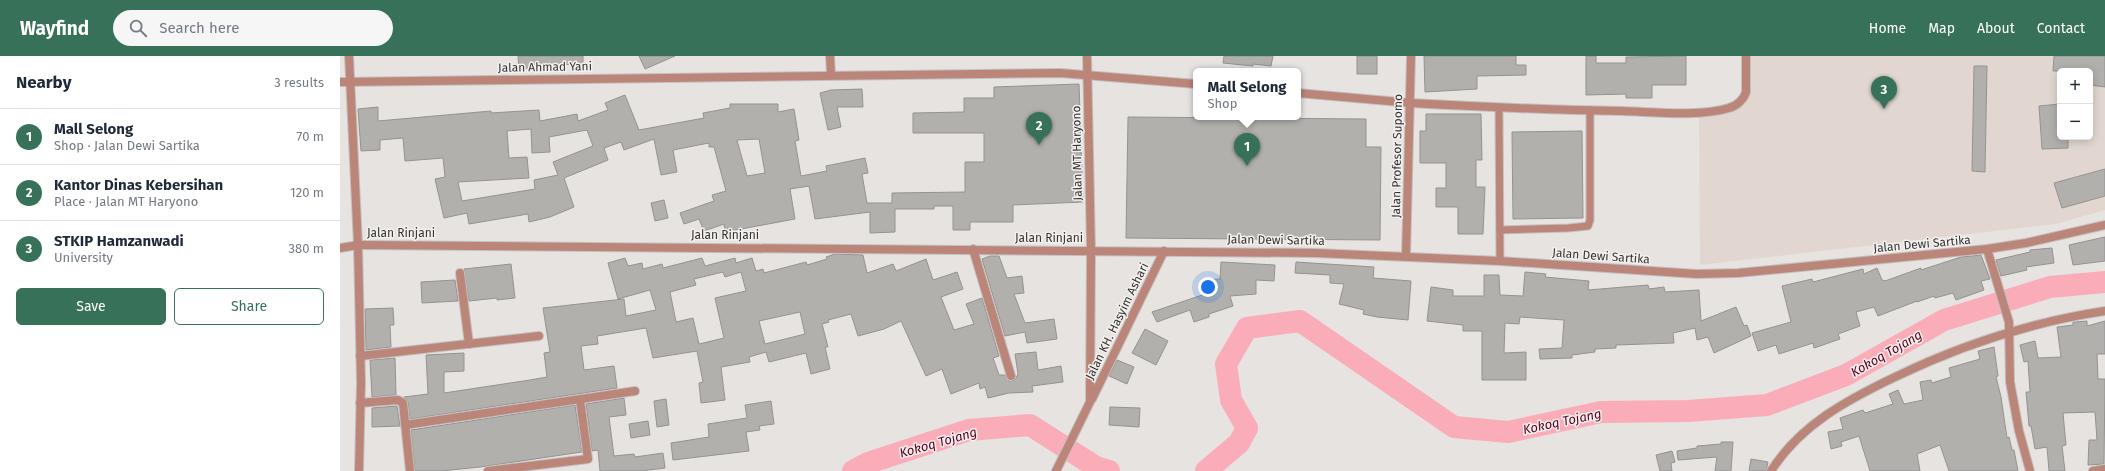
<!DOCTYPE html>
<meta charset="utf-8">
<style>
body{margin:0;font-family:"Fira Sans",sans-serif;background:#f6f6f7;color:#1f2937}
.controls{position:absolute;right:12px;top:12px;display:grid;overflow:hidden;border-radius:6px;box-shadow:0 2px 10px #0003}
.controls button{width:36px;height:36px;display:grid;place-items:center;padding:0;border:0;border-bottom:1px solid #e0e1e3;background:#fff;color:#1f2937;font:20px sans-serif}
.you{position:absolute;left:868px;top:231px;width:14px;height:14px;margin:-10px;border:3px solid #fff;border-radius:50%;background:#1a73e8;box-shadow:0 0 0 6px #1a73e833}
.badge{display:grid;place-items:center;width:26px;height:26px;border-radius:50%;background:#387159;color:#fff;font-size:13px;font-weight:700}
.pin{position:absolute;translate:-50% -33px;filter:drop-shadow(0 1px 2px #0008)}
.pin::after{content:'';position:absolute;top:21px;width:14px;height:12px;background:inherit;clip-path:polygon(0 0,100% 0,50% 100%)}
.popup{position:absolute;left:853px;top:12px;width:108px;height:52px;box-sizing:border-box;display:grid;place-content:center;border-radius:6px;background:#fff;filter:drop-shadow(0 1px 3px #0005);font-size:13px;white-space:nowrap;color:#747a83}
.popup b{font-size:15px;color:#1f2937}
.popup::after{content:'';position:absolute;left:50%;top:100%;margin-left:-8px;border:8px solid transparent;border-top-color:#fff}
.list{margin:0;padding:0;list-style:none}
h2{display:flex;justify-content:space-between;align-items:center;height:52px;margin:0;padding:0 16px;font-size:17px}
h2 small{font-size:13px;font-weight:400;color:#747a83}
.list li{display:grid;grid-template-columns:26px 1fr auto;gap:12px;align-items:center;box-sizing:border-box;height:56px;padding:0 16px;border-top:1px solid #e0e1e3}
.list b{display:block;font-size:15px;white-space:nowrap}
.list p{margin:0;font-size:13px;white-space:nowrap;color:#747a83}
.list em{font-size:13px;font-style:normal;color:#747a83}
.actions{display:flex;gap:8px;padding:12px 16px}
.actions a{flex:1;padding:9px 0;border:1px solid #387159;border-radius:6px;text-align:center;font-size:14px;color:#387159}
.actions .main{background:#387159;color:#fff}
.icon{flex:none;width:22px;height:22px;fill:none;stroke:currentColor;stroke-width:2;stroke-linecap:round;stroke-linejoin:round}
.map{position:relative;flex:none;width:1765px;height:415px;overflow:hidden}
header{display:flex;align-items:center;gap:24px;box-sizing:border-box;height:56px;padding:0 20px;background:#387159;color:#fff}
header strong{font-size:19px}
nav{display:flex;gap:22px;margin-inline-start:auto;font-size:14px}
.search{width:280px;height:36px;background:#f6f6f7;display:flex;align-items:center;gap:10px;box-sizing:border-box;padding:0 14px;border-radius:22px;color:#747a83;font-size:15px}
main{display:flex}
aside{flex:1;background:#fff}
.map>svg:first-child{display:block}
.built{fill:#e1d7d0;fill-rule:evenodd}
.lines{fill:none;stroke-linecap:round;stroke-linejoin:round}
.river{stroke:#fbacb9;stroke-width:22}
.building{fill:#b2b0ad;stroke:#959391;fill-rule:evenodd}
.service-casing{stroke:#c3c0be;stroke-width:9}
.minor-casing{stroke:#c3c0be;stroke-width:10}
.tertiary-casing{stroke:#c3c0be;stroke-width:10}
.service{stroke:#bb857a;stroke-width:7}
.minor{stroke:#bb857a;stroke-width:8}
.tertiary{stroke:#bb857a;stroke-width:8}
.labels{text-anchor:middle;stroke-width:3;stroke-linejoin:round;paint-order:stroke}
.street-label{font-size:12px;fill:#353433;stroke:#f3f0ee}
.water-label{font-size:13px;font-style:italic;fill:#5d0022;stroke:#f3f0ee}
</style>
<header>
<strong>Wayfind</strong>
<div class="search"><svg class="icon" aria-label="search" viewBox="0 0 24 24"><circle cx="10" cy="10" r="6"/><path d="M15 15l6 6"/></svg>Search here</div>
<nav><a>Home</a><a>Map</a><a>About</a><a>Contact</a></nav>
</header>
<main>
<aside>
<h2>Nearby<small>3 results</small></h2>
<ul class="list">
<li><span class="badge">1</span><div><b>Mall Selong</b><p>Shop · Jalan Dewi Sartika</p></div><em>70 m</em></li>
<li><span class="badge">2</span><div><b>Kantor Dinas Kebersihan</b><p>Place · Jalan MT Haryono</p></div><em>120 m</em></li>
<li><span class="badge">3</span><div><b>STKIP Hamzanwadi</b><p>University</p></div><em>380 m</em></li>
</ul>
<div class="actions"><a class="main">Save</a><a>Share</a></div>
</aside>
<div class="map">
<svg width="1765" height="415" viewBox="0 0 1765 415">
<rect width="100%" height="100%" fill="#e6e3e1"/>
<!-- built -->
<path class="built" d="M1408 0H1765V154L1716 168 1360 209 1359 59 1408 38ZM1720 15H1750V81H1720Z"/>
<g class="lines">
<!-- river -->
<g class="river">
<path d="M513 415 528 407 629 374 690 369 756 411 769 415"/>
<path d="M866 415 899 387 907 372 891 344 886 308 907 272 960 265 1114 371 1168 376 1261 356 1348 355 1427 349 1506 319 1604 264 1710 231 1765 226"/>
</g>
</g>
<!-- building -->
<g class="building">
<path d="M178 0H243V7L179 13Z"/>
<path d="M299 0H335L305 13Z"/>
<path d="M884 0H933L931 10 913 8V10L883 7Z"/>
<rect x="1017" y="0" width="20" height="18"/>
<path d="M1084 0H1176V9H1186V19L1137 20V33L1085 36Z"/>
<path d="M1246 0H1256V7H1286V1L1346 0V29H1312V42H1286V38L1246 39Z"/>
<path d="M1714 0H1765V31L1750 29V15H1713Z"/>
<path d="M1634 10H1647L1645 116 1632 115Z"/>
<path d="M739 28 743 146 673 149V166H630V174H613V150H594V153H555V176L530 177V156L475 163 469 130 450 133 455 163 385 176 384 168 364 175 359 163 344 168 340 157 374 145 372 139 386 135 374 91H369V87L333 94 337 116 321 119 314 83 284 94 281 86 264 92 268 104 224 122 234 151 210 161 189 166 188 158 129 168 127 157 104 162 95 123 105 121 103 102 65 105 63 82 40 84V94L21 95 18 53 38 51V65L151 55V57L199 54 200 65 237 58 238 65 268 54 265 47 285 39 299 74 364 62 363 57 390 52V48H438V56L454 53 459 84 455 85 461 120 487 115 486 110 525 102 528 117 522 118 527 147H552V137L625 136V106H644V77H573V57L624 56V42H654V31ZM191 73 192 97 210 96 209 81 247 74 253 90 213 106 218 119 194 124 195 133 122 145 118 126 189 122 187 101 169 102 167 75ZM419 83 425 117 407 120 397 84Z"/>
<path d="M522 33 523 51H497L501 71 488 74 480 37 491 34Z"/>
<path d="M1720 48V81H1728V92L1702 93 1699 50Z"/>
<path d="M1086 58H1141L1142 104H1136V131H1145L1143 178H1118V151H1096V132H1106V107H1080V75H1086Z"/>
<path d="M788 61 1026 63V91H1041L1040 184 786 182Z"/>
<path d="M1242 75 1243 162 1173 163 1172 76Z"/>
<path d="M1765 113V140L1722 152 1714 127Z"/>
<path d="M324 144 328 162 315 165 311 147Z"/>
<path d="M1765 181V205L1733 209 1729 189Z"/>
<path d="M1712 192 1714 207 1686 211 1687 214 1661 220 1656 204 1690 196V194Z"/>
<path d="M495 198 523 199 527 217 553 208 556 215 586 203 593 224 617 216 623 233 601 241 614 274 634 268 626 248 642 242 659 300 653 302 659 319H665L669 325 675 324 678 318 675 298 696 296 698 314 721 310 723 326 692 330 693 336 669 337 648 342 645 331 640 333 639 327 611 338 602 313 586 320 561 265 544 273 518 280 511 258 488 264 489 266 482 268 488 291H485L490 313 471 318 466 297 429 306 426 296 409 301 410 306 381 311 385 344 361 347 359 327 363 326 357 295 313 302 306 272 257 280 258 288 241 290 244 314 274 310 277 332 70 363 68 346 64 341 88 338 86 299 124 297V315L104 316V337L190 324 207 321 204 297 210 296 203 252 284 243 286 260 316 254 310 234 278 243 268 207 285 202 288 210 302 207 303 213 322 208 323 212 362 202 365 210 395 202 396 207 412 202 416 215 423 213 424 217 466 206 467 209 487 203 486 201ZM383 216 385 221 401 216 406 235 375 242 384 282 359 288 353 262 336 266 330 236 356 229 354 223ZM460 256 465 278 425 288 419 265Z"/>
<path d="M1641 199 1650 223 1641 225 1644 234 1616 244 1613 237 1595 242 1594 240 1577 246V245L1538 260 1534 251 1516 256 1520 270 1498 278 1500 283 1474 292 1473 287 1439 298 1436 289 1418 295 1412 277 1451 266 1442 230 1472 223 1473 226 1523 213 1524 218 1537 212 1542 224 1545 225 1581 212V214L1621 201Z"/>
<path d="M650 200H659L667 222 682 220 684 237 674 238 685 267 714 263 717 283 687 287 685 276 665 280 642 203Z"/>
<path d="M881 206 935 209 934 225 916 224V238L890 240 893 250 869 258V261L854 266 850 254 817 266 812 256 868 237 867 224 880 223Z"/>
<path d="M956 206 1034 211 1033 222 1071 225 1068 264 1037 261 1023 258 1024 254 999 248 1004 228 990 227V219L955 217Z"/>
<path d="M171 208 175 242 157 244V242L129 245 124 213Z"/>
<path d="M1185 216 1206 218 1205 221 1249 225 1248 234 1308 229 1309 233 1324 231 1325 236 1359 234 1361 265 1396 251 1404 270 1407 269 1411 280 1374 297 1368 281 1357 284 1355 272 1333 277 1334 287 1276 289V292L1255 293V296L1232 299V302L1200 303 1199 293 1222 292 1224 264 1180 261 1179 268 1165 267 1164 297 1186 296V324H1142V275H1123V269L1087 265 1091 231 1113 234V240H1144V219H1159L1160 239 1183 240Z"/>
<path d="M115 224 118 245 82 247 81 226Z"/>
<path d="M53 252 54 269H50L51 291 26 294 25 253Z"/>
<path d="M1747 265V270L1765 265V298H1757L1758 323H1765L1764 408 1748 409 1749 384H1757L1755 356 1723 357 1726 389 1722 390 1725 415H1709L1707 391 1695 393 1691 370H1689L1686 336H1690L1688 305 1684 306 1680 289 1695 285 1698 302 1721 301 1717 271 1733 269V266H1736Z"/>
<path d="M805 273 828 285 816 309 792 297Z"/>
<path d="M1654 291 1658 320 1656 321 1661 341 1667 382 1669 381 1672 394H1674L1678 415H1609L1600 389 1577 398 1580 415H1530L1519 380 1501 386 1502 390 1491 393 1488 376 1503 373 1500 362 1523 354 1525 357 1553 348 1549 338 1558 334 1564 348 1583 344 1580 326 1591 324 1592 327 1611 321 1609 312 1640 303 1638 295Z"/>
<path d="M55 302 56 339 32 341 30 304Z"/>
<path d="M777 304 794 311 787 328 769 320Z"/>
<path d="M284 342 286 359 269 361 274 400 294 398 295 401 323 397 325 412 300 415H260L258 394 252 395 246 348Z"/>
<path d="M326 343 329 369 317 371 314 345Z"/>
<path d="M431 345 434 368 419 370 420 374 406 376 409 395 333 404 331 387 369 381 368 368 407 362 405 349Z"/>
<path d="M235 349 242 396 140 411 101 415H75L71 374Z"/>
<path d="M57 350 60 370 32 371V352Z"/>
<path d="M770 351 800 352 799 371 769 369Z"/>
<path d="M308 365 310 379 291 382 289 368Z"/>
<path d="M1381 386H1393L1391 415H1375L1377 401 1338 404 1337 395 1357 392V390L1381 388Z"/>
<path d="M1332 395 1335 406 1331 407 1332 415H1320L1316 399Z"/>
<path d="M1411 403 1428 406 1426 415H1409Z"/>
</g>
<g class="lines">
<!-- service casing -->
<g class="service-casing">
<g id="service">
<path d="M1159 52 1160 205"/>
<path d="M1160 174 1228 172 1248 170 1250 164V54"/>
</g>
</g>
<!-- minor casing -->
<g class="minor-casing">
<g id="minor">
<path d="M490 0 491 19"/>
<path d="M1071 47C1142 51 1212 54 1283 55 1314 56 1360 61 1389 52 1397 50 1404 43 1406 36V0"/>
<path d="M0 192 18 189"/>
<path d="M633 193 671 320"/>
<path d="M1647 193 1669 266 1670 326 1679 375 1690 415"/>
<path d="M120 217 129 288"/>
<path d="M20 300 199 280"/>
<path d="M20 347 58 344 63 347 70 415"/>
<path d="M65 369 295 335"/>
<path d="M148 415 248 403 240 344"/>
<path d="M1431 415C1460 369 1507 344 1555 321 1621 289 1692 266 1765 255"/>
<path d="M1753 415 1765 413"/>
</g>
</g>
<!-- tertiary casing -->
<g class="tertiary-casing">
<g id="tertiary">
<path d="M9 0 18 189 21 326 19 415"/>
<path d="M0 26 720 17 856 28"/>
<path d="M958 37 1071 47"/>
<path d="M18 189 976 197 1160 205 1357 218 1398 217 1647 193 1686 187 1765 169"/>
<path d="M1066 200 1071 0"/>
<path d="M752 343 824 195"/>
<path d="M716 415 750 346 751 194 747 0"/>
</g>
</g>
<!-- service -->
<use href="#service" class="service"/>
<!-- minor -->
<use href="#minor" class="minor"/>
<!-- tertiary -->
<use href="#tertiary" class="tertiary"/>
</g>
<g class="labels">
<!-- street labels -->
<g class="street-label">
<text transform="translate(205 11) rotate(-1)" y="4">Jalan Ahmad Yani</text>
<text transform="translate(737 97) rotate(-91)" y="4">Jalan MT Haryono</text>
<text transform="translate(1057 100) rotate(-89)" y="4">Jalan Profesor Supomo</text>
<text x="61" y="181">Jalan Rinjani</text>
<text x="385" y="183">Jalan Rinjani</text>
<text x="709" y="186">Jalan Rinjani</text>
<text transform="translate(936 184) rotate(1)" y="4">Jalan Dewi Sartika</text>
<text transform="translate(1582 188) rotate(-5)" y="4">Jalan Dewi Sartika</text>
<text transform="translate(1261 200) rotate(4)" y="4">Jalan Dewi Sartika</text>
<text transform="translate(777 265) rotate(-64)" y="4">Jalan KH. Hasyim Ashari</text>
</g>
<!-- water labels -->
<g class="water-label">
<text transform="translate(1546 297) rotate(-30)" y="5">Kokoq Tojang</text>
<text transform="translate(1222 365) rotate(-12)" y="5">Kokoq Tojang</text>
<text transform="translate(598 386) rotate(-16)" y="5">Kokoq Tojang</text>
</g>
</g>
</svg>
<div class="controls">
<button>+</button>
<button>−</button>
</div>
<div class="you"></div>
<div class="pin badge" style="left:907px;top:110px">1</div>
<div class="popup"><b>Mall Selong</b>Shop</div>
<div class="pin badge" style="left:699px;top:89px">2</div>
<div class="pin badge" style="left:1544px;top:53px">3</div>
</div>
</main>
